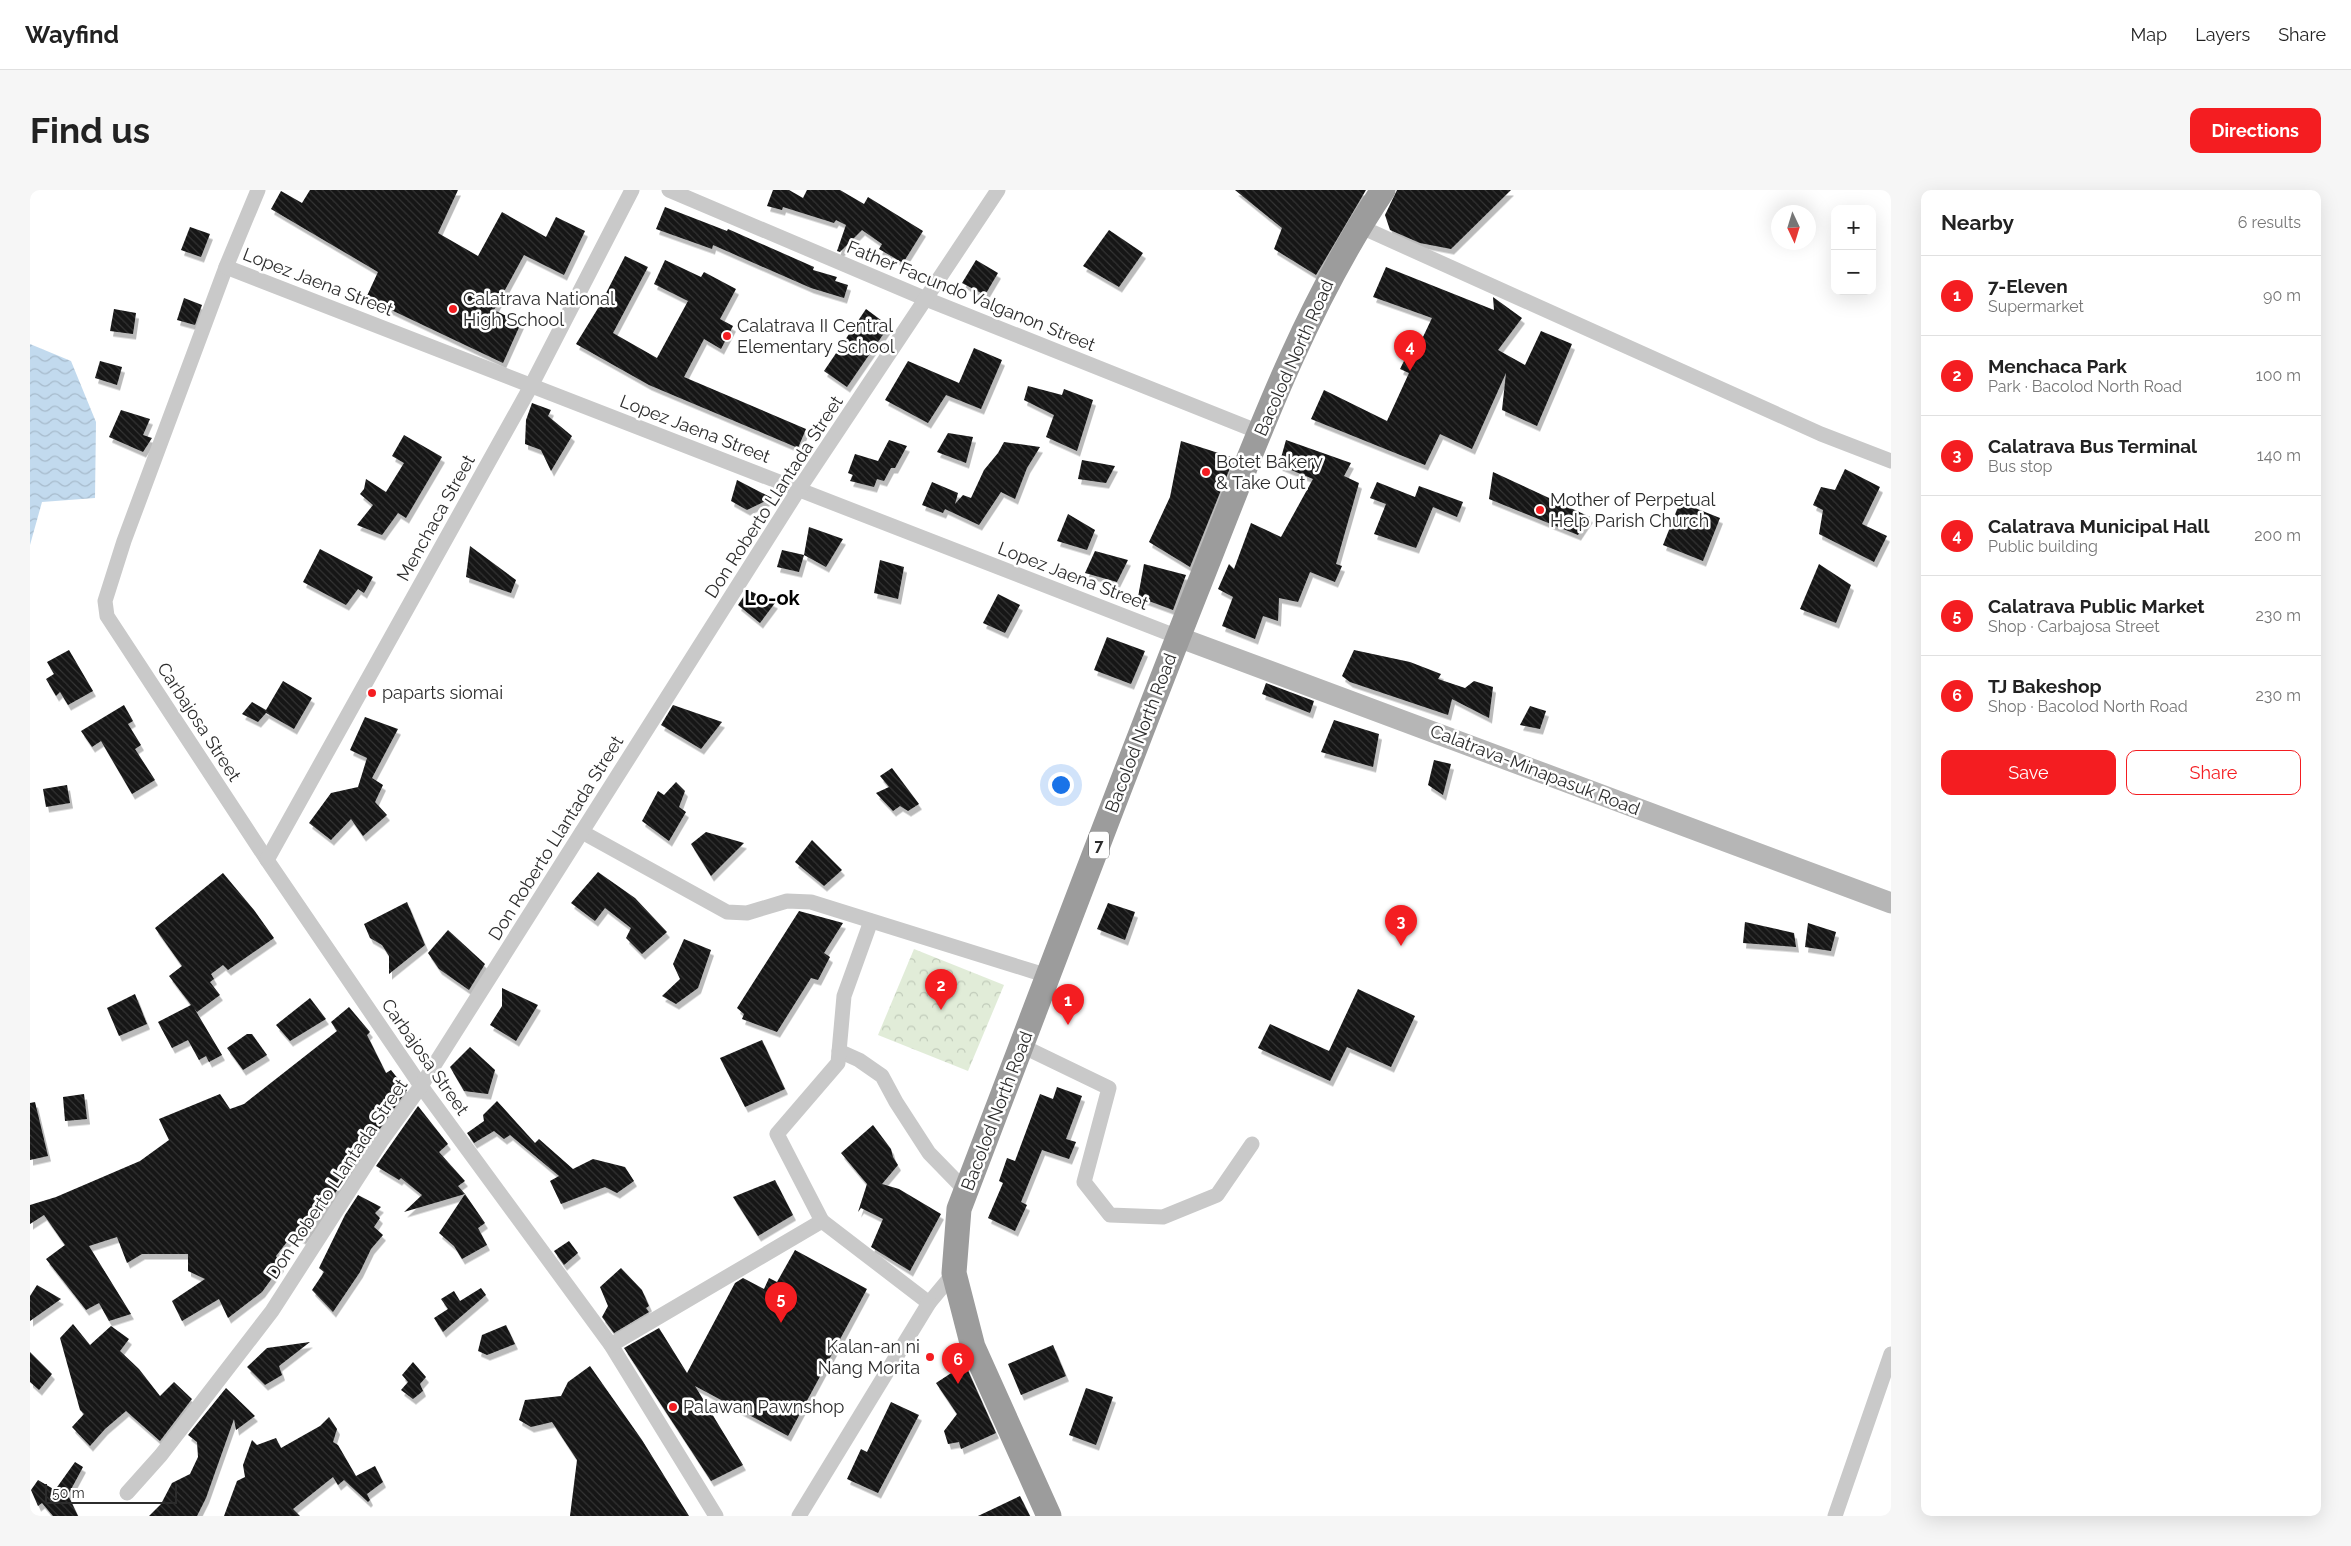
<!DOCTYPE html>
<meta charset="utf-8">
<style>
body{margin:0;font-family:Raleway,sans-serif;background:#f6f6f6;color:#222}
.controls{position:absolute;right:15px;top:15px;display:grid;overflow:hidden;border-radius:10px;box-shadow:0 5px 20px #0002}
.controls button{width:45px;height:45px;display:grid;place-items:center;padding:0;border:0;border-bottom:1px solid #e0e0e0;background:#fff;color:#222;font:25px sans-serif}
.compass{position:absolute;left:1741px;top:15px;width:45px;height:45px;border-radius:50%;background:#fff;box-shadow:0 5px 20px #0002;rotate:176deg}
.scale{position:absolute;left:15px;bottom:12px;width:132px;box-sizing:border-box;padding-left:5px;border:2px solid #2c2c2c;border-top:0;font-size:14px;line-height:18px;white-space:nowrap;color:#2c2c2c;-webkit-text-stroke:4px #fff;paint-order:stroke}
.you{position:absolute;left:1030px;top:594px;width:18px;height:18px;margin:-12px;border:4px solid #fff;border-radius:50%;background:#1a73e8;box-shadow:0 0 0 8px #1a73e833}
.badge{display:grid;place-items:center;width:32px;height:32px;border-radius:50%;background:#f41d21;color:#fff;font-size:16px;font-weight:700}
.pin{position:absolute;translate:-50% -41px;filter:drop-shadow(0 1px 2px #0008)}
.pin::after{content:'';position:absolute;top:26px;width:18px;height:15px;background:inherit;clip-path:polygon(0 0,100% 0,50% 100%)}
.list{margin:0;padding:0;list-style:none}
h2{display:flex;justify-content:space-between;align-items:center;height:65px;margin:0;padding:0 20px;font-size:21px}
h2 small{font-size:16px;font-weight:400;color:#767676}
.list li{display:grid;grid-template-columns:32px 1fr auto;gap:15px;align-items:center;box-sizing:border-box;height:80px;padding:0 20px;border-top:1px solid #e0e0e0}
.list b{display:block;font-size:19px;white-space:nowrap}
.list p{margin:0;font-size:16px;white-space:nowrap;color:#767676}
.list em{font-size:16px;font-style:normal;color:#767676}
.actions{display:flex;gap:10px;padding:15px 20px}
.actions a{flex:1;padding:11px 0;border:1px solid #f41d21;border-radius:10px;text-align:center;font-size:18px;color:#f41d21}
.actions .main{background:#f41d21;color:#fff}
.map{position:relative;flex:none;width:1861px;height:1326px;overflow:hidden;border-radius:10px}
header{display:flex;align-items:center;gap:30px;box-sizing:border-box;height:70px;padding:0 25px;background:#fff;border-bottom:1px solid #e0e0e0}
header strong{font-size:24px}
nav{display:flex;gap:28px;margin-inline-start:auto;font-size:18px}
.intro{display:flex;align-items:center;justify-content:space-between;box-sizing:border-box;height:120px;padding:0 30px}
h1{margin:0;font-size:35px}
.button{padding:12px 22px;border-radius:10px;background:#f41d21;color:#fff;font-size:18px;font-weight:700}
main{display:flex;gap:30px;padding:0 30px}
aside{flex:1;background:#fff;border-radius:10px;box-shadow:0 5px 20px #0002}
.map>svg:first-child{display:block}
.park{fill:url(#park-crowns)}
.water{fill:url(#water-waves)}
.building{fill:url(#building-back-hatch);filter:url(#shadow)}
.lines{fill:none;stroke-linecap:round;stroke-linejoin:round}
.minor{stroke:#c9c9c9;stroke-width:15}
.secondary{stroke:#b6b6b6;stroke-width:21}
.trunk{stroke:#9c9c9c;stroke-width:25}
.poi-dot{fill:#f41d21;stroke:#fff;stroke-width:2}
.labels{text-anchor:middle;stroke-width:5;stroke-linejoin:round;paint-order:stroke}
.shield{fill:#fff;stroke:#6b6b6b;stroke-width:1}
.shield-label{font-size:16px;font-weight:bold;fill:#2c2c2c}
.street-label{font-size:18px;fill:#2c2c2c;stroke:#fff}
.poi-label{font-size:18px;fill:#2c2c2c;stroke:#fff;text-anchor:start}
.quarter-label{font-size:20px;font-weight:bold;fill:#000;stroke:#fff}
</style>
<header>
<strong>Wayfind</strong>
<nav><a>Map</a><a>Layers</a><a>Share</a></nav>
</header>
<div class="intro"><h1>Find us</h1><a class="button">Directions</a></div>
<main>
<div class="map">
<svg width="1861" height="1326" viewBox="0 0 1861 1326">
<defs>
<pattern id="park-crowns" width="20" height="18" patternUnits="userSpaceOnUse" patternTransform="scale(1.25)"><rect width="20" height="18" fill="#e1ecd8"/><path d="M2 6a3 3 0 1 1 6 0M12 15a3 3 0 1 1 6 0" fill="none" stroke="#c1cbba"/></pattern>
<pattern id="water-waves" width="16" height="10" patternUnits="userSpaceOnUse" patternTransform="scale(1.25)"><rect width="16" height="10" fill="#c2daee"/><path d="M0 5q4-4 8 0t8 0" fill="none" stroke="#a7bbcc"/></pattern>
<pattern id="building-back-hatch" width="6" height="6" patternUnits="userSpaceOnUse" patternTransform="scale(1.25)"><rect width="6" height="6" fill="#131313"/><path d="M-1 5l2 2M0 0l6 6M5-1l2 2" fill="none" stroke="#363636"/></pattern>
<filter id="shadow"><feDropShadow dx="3" dy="5.5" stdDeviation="0" flood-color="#0004"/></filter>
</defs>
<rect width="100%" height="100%" fill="#fff"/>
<!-- park -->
<path class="park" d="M884 759 974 795 938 881 848 845Z"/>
<!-- water -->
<path class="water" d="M0 154 41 171 66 232 65 308 12 312 0 355Z"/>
<!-- building -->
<g class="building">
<path d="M280 0H428L408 43 448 66 472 22 516 47 526 27 555 41 534 85 494 65 464 120 491 133 473 173 336 108 348 82 241 19 251 1 272 13Z"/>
<path d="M743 0H759L773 8 777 0H810L834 14 838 7 893 41 873 73 849 59 852 54 832 40 810 62 807 61 816 35 806 30 804 33 753 17 752 20 737 16Z"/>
<path d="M1205 0H1336L1286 85 1244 59 1252 38Z"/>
<path d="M1367 0H1481L1421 59 1390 53 1360 40 1355 25Z"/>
<path d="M635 17 697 41 698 39 784 77 783 80 807 87 805 91 818 95 814 108 781 98 683 55 682 59 626 39Z"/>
<path d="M160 37 180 44 171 67 151 60Z"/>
<path d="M1079 40 1113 63 1089 97 1053 76Z"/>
<path d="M595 66 618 77 583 143 627 168 658 111 624 94 635 70 671 87 674 82 706 99 690 129 703 136 691 159 674 149 654 187 776 239 768 258 619 195 546 154 570 115Z"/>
<path d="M946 70 968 83 955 105 932 93Z"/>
<path d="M1356 77 1464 120 1463 107 1492 128 1468 160 1495 175 1511 141 1542 154 1507 236 1472 220 1476 183 1442 259 1410 244 1395 275 1281 229 1294 200 1357 231 1379 183 1370 179 1377 165 1383 168 1402 128 1343 107Z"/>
<path d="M154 108 172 115 165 135 147 130Z"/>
<path d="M84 119 106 123 103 144 80 141Z"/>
<path d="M836 119 859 136 817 197 794 181Z"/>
<path d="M944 158 972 170 951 219 916 205 898 233 855 210 878 171 929 193Z"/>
<path d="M70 171 92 177 87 195 65 188Z"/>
<path d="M998 196 1032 205 1034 199 1063 210 1047 261 1016 247 1024 225 994 210Z"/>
<path d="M502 213 521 220 518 226 542 246 521 281 511 260 495 254 496 230Z"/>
<path d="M91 220 120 229 113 245 122 248 113 262 79 247Z"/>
<path d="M918 243 943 247 936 273 907 262Z"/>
<path d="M374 245 412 267 376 328 368 323 352 345 327 335 343 315 330 304 334 299 336 289 356 302 374 273 362 266Z"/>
<path d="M859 250 877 256 865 278H861L854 291 847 289 844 297 820 291 823 285 818 283 825 264 848 271Z"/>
<path d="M1256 250 1321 273 1314 286 1329 293 1306 374 1312 376 1305 392 1280 382 1268 412 1249 408 1248 431 1233 426 1225 449 1192 436 1203 407 1188 399 1199 374 1204 379 1221 333 1251 347 1283 289 1249 275Z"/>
<path d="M1151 251 1204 268 1160 377 1119 352 1140 307Z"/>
<path d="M974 252 1010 257 997 278 985 309 971 302 949 335 915 319 913 323 892 315 902 292 928 303 925 314 933 305 941 308 954 280 968 263Z"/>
<path d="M1052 270 1085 276 1076 293 1048 289Z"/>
<path d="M1815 279 1850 297 1832 334 1857 346 1844 372 1789 344 1793 320 1783 315 1791 297 1805 300Z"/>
<path d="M1463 282 1560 327 1548 345 1459 309Z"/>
<path d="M707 290 742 308 717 320 701 311Z"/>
<path d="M1347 292 1385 307 1389 296 1433 312 1427 327 1403 317 1386 358 1344 344 1356 314 1340 308Z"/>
<path d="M1650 312 1690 328 1673 371 1633 355Z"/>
<path d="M1038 324 1065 340 1057 360 1027 351Z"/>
<path d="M779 337 813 349 796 377 774 365Z"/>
<path d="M440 356 486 390 481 403 436 387Z"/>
<path d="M290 359 343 387 334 403 328 399 316 415 273 392Z"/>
<path d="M752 360 774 365 769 382 747 377Z"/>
<path d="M1065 361 1098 370 1087 392 1055 383Z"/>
<path d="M850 370 874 377 868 409 844 403Z"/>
<path d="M1114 374 1156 385 1143 420 1108 407Z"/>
<path d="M1789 374 1821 395 1806 433 1770 419Z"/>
<path d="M718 400 745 413 730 433 708 415Z"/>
<path d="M968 404 990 415 975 443 953 433Z"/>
<path d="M1077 447 1115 461 1101 494 1064 480Z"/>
<path d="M39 460 63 501 38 515 30 502 26 506 16 489 24 484 17 472Z"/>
<path d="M1324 460 1380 472 1411 484 1408 489 1435 498 1444 491 1463 497 1459 528 1422 509 1418 525 1320 492 1312 486Z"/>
<path d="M253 491 282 508 264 539 236 523 228 532 212 524 222 512 236 520Z"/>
<path d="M1236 493 1284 511 1280 523 1232 504Z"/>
<path d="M94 515 103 531 98 534 111 555 105 559 125 590 102 604 71 551 62 557 51 541Z"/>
<path d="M643 515 692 532 671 559 631 535Z"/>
<path d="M1500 516 1516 521 1510 539 1490 535Z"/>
<path d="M335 527 368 539 342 588 353 595 345 612 357 625 333 646 321 629 301 650 279 633 301 603 328 597 337 568 320 560Z"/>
<path d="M1304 530 1349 544 1343 577 1291 562Z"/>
<path d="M1404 570 1421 574 1413 605 1398 595Z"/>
<path d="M862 578 889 614 878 621 870 616 863 621 846 603 859 597 850 586Z"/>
<path d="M646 592 655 601 649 617 656 622 639 651 612 631 628 601 634 605Z"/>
<path d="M37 595 40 613 16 617 13 599Z"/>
<path d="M676 642 714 653 681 686 661 654Z"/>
<path d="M782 650 812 680 794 696 765 672Z"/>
<path d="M568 682 605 708 637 742 612 764 596 748 601 738 575 718 565 731 541 713Z"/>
<path d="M193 683 224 720 244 748 198 780 193 775 181 784 184 789 180 792 190 805 167 822 164 818 192 865 179 872 176 866 169 870 158 850 142 858 128 832 161 815 139 786 152 776 125 738Z"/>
<path d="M377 712 395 755 359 784V766L352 755 340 748 334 734Z"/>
<path d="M1078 713 1105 722 1095 750 1067 739Z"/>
<path d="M769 721 813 733 794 763 800 767 788 790 781 788 747 842 712 829 714 824 707 818Z"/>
<path d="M1715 732 1764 743 1766 757 1713 753Z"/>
<path d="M1778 733 1806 742 1801 761 1775 757Z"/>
<path d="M418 740 455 774 439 800 409 779 398 763Z"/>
<path d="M654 749 681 760 668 798 646 814 632 806 650 789 643 774Z"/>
<path d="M472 798 508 815 486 851 460 835 472 816Z"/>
<path d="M1328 799 1385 826 1361 877 1317 857 1300 891 1228 858 1240 834 1299 861Z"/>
<path d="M105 804 117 834 89 846 77 818Z"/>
<path d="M280 808 296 829 260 851 246 835Z"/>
<path d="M319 817 340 842 337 845 356 883 361 880 377 900 273 1049 263 1044 246 1066 251 1076 232 1102 198 1128 189 1109 152 1131 142 1111 175 1089 158 1081V1064H112L97 1073 87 1047 59 1056 101 1124 79 1131 69 1113 56 1120 16 1069 35 1055 14 1025 0 1034V1015L26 1007 110 971 139 950 129 929 190 904 200 919 214 914 307 841 301 832Z"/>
<path d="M217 844H222L237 865 213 880 197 858Z"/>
<path d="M732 850 755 899 715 917 690 868Z"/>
<path d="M440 857 465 880 458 904 434 901 420 877Z"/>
<path d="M1027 897 1052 906 1036 949 1046 952 1039 969 1012 960 991 1012 997 1015 985 1041 958 1028 973 993 969 991 977 968 985 971 1010 904 1023 909Z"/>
<path d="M54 904 57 929 35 931 33 907Z"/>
<path d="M467 911 505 953 509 949 543 979 563 969 595 977 604 991 587 1003 575 997 531 1014 520 991 529 986 480 945 474 949 464 941 444 953 437 943 454 931 453 925Z"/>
<path d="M5 912 18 966 0 970V913Z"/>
<path d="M388 916 418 954 409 962 435 991 428 996 435 1004 374 1022 392 1005 371 988 369 990 346 976Z"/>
<path d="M843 935 861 959 863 967 868 975 852 994 869 999 911 1024 880 1081 841 1057 853 1029 831 1018 828 1022 837 994 811 963Z"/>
<path d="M745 990 763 1025 728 1046 703 1007Z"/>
<path d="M435 1004 455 1033 448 1038 457 1055 432 1069 424 1056 409 1043Z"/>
<path d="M328 1005 351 1017 345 1023 350 1028 344 1037 353 1045 341 1059 330 1082 303 1122 282 1100 294 1082 289 1078 315 1025Z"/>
<path d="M539 1051 548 1063 534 1075 524 1061Z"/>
<path d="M765 1060 837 1099 758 1246 665 1196 713 1275 681 1291 594 1158 629 1138 657 1183 705 1093 713 1088 734 1099 739 1088 747 1092Z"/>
<path d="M591 1078 612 1100 619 1116 616 1118 619 1122 584 1143 572 1127 578 1116 570 1097Z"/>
<path d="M7 1095 31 1109 0 1131V1106Z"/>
<path d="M451 1098 456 1105 413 1142 404 1128 418 1119 411 1109 424 1101 430 1111Z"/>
<path d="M43 1134 60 1155 81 1136 99 1149 90 1161 109 1179 130 1206 144 1192 162 1209 130 1251 96 1221 75 1239 60 1256 42 1237 54 1224 50 1220 30 1148Z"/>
<path d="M476 1135 485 1154 457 1165 448 1161 452 1145Z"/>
<path d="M280 1152 249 1176 252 1185 235 1195 217 1177 237 1158Z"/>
<path d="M1023 1155 1036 1186 991 1205 978 1174Z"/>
<path d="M0 1162 22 1184 9 1200 0 1192Z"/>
<path d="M383 1172 396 1187 390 1194 393 1201 383 1209 371 1200 378 1192 372 1185Z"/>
<path d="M935 1174 966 1243 931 1259 929 1252 918 1254 914 1241 927 1224 906 1193Z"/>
<path d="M560 1176 612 1250 659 1326H540L547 1270 522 1232 501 1237 489 1230 495 1210 531 1206 538 1192Z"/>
<path d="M196 1198 225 1226 206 1240 204 1229 176 1308 167 1326H119L131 1314 142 1293 160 1284 168 1267 167 1252 158 1245Z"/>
<path d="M1056 1198 1083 1207 1066 1255 1039 1245Z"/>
<path d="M861 1212 889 1225 848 1303 817 1289 831 1259 837 1262Z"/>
<path d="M299 1227 307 1239 303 1252 308 1255 326 1286 345 1276 353 1292 337 1304 340 1310 338 1312 314 1290 308 1295 303 1287 263 1319 270 1326H194L207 1291 215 1287 213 1275 222 1250 227 1255 246 1248 251 1258 290 1236Z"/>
<path d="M45 1272 53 1277 38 1305 48 1326H23L12 1313 8 1316 1 1300 8 1290 25 1300Z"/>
<path d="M990 1306 1000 1326H948Z"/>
</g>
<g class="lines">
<!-- minor -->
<g class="minor">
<path d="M228 0 196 77 94 351 75 411 77 426 237 670 391 896 581 1155 686 1326"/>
<path d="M639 0 896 109 1229 242"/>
<path d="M1329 36 1791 244 1861 271"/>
<path d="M196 77 1148 447"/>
<path d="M552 642 697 722 717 723 757 711 781 712 1018 786"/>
<path d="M237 670 501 196 602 0"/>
<path d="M992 856 1079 898 1054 992 1080 1025 1133 1027 1187 1005 1222 954"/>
<path d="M809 861 829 870 852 886 866 912 899 963 936 1001"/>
<path d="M792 1031 747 944 808 873 814 806 841 731"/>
<path d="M581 1155 792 1031 899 1113 924 1083"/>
<path d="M97 1303 131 1265 242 1121 352 950 391 896 769 299 968 0"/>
<path d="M769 1326 899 1113"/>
<path d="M1805 1326 1861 1164"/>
</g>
<!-- secondary -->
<path class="secondary" d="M1148 447 1861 713"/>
<!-- trunk -->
<path class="trunk" d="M1019 1326 943 1157 924 1083 929 1019C1008 813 1085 607 1166 402 1221 264 1270 124 1353 0"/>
</g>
<!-- markers -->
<g class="poi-dot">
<circle cx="423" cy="119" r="5"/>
<circle cx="697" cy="146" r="5"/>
<circle cx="1176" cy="282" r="5"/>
<circle cx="1510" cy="320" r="5"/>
<circle cx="342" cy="503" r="5"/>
<circle cx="900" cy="1167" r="5"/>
<circle cx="643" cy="1217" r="5"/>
</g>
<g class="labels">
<!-- shield labels -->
<rect class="shield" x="1059" y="641.5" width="20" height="27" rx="4"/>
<g class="shield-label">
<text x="1069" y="661">7</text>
</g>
<!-- street labels -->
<g class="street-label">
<text transform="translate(288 92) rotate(21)" y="6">Lopez Jaena Street</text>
<text transform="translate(941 106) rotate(22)" y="6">Father Facundo Valganon Street</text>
<text transform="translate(1264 168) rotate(-66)" y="6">Bacolod North Road</text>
<text transform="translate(665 239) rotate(21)" y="6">Lopez Jaena Street</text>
<text transform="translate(744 307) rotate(-57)" y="6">Don Roberto Llantada Street</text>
<text transform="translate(406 328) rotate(-61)" y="6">Menchaca Street</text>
<text transform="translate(1043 386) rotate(21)" y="6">Lopez Jaena Street</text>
<text transform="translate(169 532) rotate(57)" y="6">Carbajosa Street</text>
<text transform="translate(1111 543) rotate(-69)" y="6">Bacolod North Road</text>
<text transform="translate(1505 580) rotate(21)" y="6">Calatrava-Minapasuk Road</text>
<text transform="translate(526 648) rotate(-58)" y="6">Don Roberto Llantada Street</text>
<text transform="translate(395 867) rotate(55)" y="6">Carbajosa Street</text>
<text transform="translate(967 921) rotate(-69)" y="6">Bacolod North Road</text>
<text transform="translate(307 989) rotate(-56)" y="6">Don Roberto Llantada Street</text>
</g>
<!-- poi labels -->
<g class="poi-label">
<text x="433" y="115">Calatrava National<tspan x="433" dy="21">High School</tspan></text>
<text x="707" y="142">Calatrava II Central<tspan x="707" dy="21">Elementary School</tspan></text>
<text x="1186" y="278">Botet Bakery<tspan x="1186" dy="21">&amp; Take Out</tspan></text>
<text x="1520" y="316">Mother of Perpetual<tspan x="1520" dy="21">Help Parish Church</tspan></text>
<text x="352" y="509">paparts siomai</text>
<text x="890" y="1163" text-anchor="end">Kalan-an ni<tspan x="890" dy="21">Nang Morita</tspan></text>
<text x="653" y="1223">Palawan Pawnshop</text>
</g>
<!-- quarter labels -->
<g class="quarter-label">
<text x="742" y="415">Lo-ok</text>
</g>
</g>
</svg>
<div class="controls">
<button>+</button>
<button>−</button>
</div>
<svg class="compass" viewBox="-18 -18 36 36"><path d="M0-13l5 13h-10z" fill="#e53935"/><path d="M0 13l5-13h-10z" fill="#767676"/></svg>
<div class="scale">50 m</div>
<div class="you"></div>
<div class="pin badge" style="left:1038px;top:835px">1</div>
<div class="pin badge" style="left:911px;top:820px">2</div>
<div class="pin badge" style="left:1371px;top:756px">3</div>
<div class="pin badge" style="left:1380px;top:181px">4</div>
<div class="pin badge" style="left:751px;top:1133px">5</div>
<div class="pin badge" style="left:928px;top:1194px">6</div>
</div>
<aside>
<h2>Nearby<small>6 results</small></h2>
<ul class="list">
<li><span class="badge">1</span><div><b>7-Eleven</b><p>Supermarket</p></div><em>90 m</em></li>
<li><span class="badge">2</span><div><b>Menchaca Park</b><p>Park · Bacolod North Road</p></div><em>100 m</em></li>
<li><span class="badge">3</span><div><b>Calatrava Bus Terminal</b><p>Bus stop</p></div><em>140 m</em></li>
<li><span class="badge">4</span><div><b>Calatrava Municipal Hall</b><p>Public building</p></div><em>200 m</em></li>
<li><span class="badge">5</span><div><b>Calatrava Public Market</b><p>Shop · Carbajosa Street</p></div><em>230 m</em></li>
<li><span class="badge">6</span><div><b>TJ Bakeshop</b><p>Shop · Bacolod North Road</p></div><em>230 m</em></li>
</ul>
<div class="actions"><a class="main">Save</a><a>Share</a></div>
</aside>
</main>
